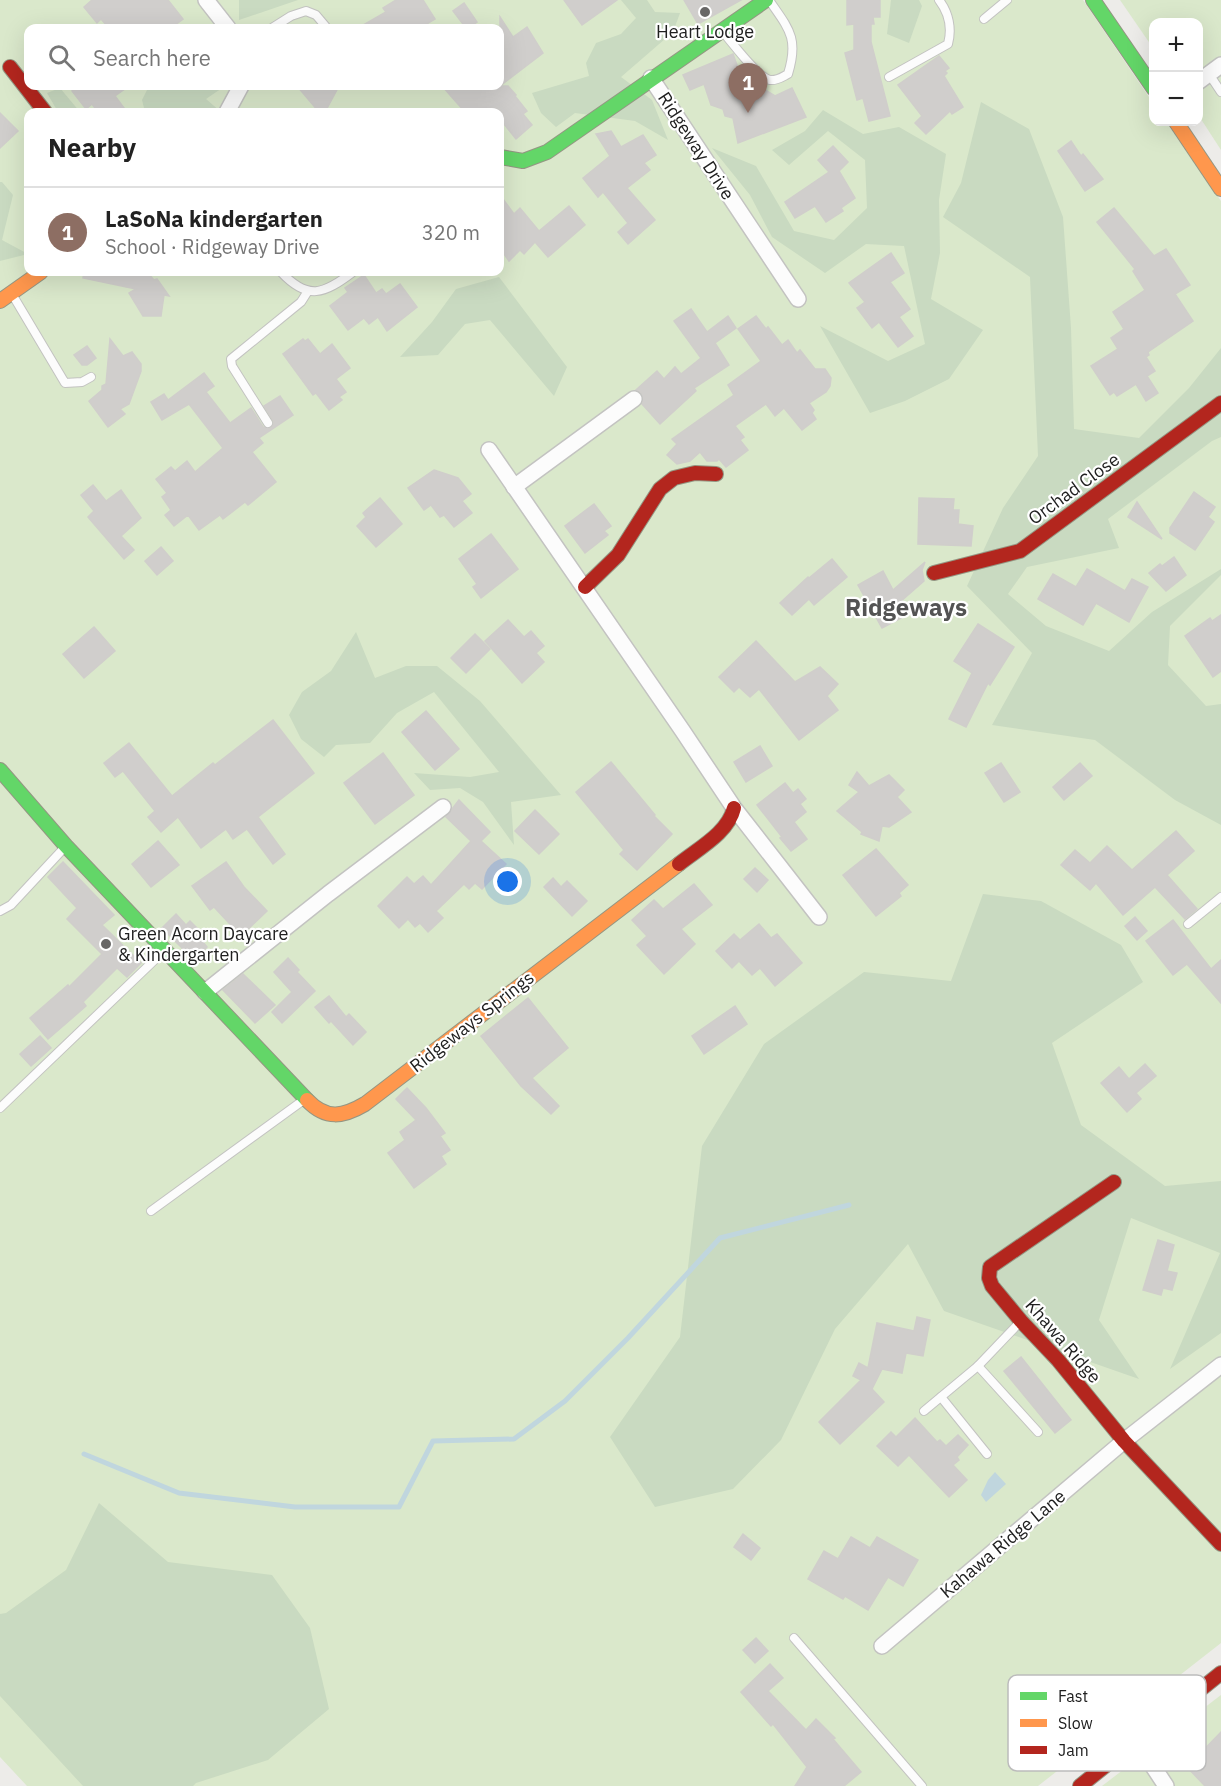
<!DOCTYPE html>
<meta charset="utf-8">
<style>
body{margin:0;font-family:"IBM Plex Sans",sans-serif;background:#f2f2f2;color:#222}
.controls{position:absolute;right:18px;top:18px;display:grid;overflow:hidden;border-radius:12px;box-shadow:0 6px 24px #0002}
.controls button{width:54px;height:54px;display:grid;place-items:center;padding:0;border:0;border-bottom:2px solid #e0e0e0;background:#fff;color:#222;font:30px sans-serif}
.you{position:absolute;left:508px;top:882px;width:21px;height:21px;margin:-15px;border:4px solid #fff;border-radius:50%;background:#1a73e8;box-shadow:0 0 0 9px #1a73e833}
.badge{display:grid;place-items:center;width:39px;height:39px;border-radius:50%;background:#686766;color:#fff;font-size:20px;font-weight:700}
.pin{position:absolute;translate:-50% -50px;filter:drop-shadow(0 2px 3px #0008)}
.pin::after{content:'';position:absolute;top:32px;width:21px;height:18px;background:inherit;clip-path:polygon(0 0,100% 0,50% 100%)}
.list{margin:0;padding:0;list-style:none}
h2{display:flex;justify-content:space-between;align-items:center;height:78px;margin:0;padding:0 24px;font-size:26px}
h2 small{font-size:20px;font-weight:400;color:#767676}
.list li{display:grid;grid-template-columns:39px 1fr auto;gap:18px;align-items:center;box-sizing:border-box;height:90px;padding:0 24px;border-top:2px solid #e0e0e0}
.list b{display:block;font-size:22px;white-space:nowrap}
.list p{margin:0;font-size:20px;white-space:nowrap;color:#767676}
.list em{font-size:20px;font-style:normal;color:#767676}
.icon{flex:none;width:33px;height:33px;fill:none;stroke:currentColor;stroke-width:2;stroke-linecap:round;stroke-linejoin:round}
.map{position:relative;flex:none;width:1221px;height:1786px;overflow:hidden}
.search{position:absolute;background:#fff;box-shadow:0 6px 24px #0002;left:24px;top:24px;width:480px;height:66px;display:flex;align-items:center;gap:15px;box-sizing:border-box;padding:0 21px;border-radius:12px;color:#767676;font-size:22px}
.panel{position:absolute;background:#fff;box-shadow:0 6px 24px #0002;left:24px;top:108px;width:480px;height:168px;border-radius:12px}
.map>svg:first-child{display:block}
.grass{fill:#dae8cb;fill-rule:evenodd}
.forest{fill:#c9dac1}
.water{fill:#c0d6de}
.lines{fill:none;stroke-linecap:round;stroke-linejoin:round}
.stream{stroke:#c0d6de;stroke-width:5}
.building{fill:#d0cecc;stroke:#d0cecb;stroke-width:1.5}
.lane-casing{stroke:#c3c3c1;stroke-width:10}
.street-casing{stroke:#c3c3c1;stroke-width:18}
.fast-casing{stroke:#949683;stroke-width:16}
.slow-casing{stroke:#949683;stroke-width:16}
.jam-casing{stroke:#949683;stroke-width:16}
.lane{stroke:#fcfcfc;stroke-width:8}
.street{stroke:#fcfcfc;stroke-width:15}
.fast{stroke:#63d668;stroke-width:14}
.slow{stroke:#ff974d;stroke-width:14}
.jam{stroke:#b3261e;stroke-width:14}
.poi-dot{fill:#686766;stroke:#fff;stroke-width:2}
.labels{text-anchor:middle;stroke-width:4.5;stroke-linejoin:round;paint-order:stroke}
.poi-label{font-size:18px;fill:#202020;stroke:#fff}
.street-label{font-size:18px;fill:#202020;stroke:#fff}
.district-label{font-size:24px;font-weight:bold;fill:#535353;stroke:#fff}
.key{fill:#fff;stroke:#bcbcbc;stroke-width:1.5}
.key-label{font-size:16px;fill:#202020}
</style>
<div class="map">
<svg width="1221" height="1786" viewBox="0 0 1221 1786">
<rect width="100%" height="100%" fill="#edece9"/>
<!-- grass -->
<g class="grass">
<path d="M0 0H1083L1153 103 1154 122H1166L1221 201V1643L1038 1786H27L0 1757ZM28 28H500V86H28ZM28 112H500V272H28Z"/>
<path d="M1120 0H1221V150L1199 116 1198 22H1154L1153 48Z"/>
<path d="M1221 1695V1786H1102Z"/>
</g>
<!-- forest -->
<g class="forest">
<path d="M239 0H298L239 20Z"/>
<path d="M621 0H647L655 12 680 13 673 32 621 77 652 100 668 140 635 121 575 113 556 127 541 113 532 93 589 76 586 63 596 43 621 34 636 18Z"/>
<path d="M891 0H919L922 6 909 43 887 34Z"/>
<path d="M149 86H225L206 99 221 112H145L142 100Z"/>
<path d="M60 88 80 112H58L47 93Z"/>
<path d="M981 102 1029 129 1063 217 1071 328 1074 429 1139 438 1189 388 1221 348V437L1212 441 1108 519 1119 548 1027 567 1008 594 1046 626 1109 651 1152 612 1221 569V575L1170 626 1168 665 1206 706 1221 704V825L1175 800 1095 740 992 725 1032 653 967 586 1003 508 1038 456 1030 277 943 217 961 183Z"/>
<path d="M823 110 863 134 899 127 946 154 939 200 940 253 931 299 983 330 949 379 905 401 870 413 820 326 888 361 925 344 904 246 866 244 825 273 772 237 750 195 712 148 756 166 794 231 834 240 867 208 865 160 828 131 789 165 772 150 805 131Z"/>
<path d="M0 182H2L13 195 2 240 28 254 0 261Z"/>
<path d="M499 277 567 367 554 396 490 320 465 324 438 355 400 357 432 322 456 289Z"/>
<path d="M356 632 375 678 406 666H437L480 701 561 795 511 802 514 845 483 802 460 788 430 790 414 773 470 777 499 772 434 692 397 713 370 743 336 745 324 757 301 739 289 715 302 692 331 671Z"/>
<path d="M983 894 1041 901 1121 945 1143 982 1052 1043 1081 1125 1165 1186 1221 1181V1333L1170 1369 1220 1253 1131 1218 1099 1320 1139 1379 944 1311 908 1244 835 1329 781 1440 733 1489 655 1507 610 1437 680 1337 702 1146 764 1044 864 972 951 981Z"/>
<path d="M99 1503 168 1562 272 1575 310 1628 329 1709 268 1760 196 1783 193 1786H83L0 1696V1614L6 1613 66 1570Z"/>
</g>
<!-- water -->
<path class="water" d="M995 1472 1006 1484 986 1502 981 1495 988 1480Z"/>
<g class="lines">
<!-- stream -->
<path class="stream" d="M84 1454 179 1493 295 1507H399L433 1441 514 1439 565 1401 628 1338 720 1238 849 1205"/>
</g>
<!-- building -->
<g class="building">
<path d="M92 0H168L183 19 171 28H109L101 19 97 23 84 7Z"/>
<path d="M396 0H423L435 19 420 28H358L386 12 383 8Z"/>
<path d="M564 0H617L582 25Z"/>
<path d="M684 0H741L698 24Z"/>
<path d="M847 0H880V17H873L874 24H871V42L890 116 869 121 863 98 857 100 845 53 854 50V24L847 25Z"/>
<path d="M464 3 477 22 469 28H466L453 11Z"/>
<path d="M500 17 513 37 527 27 543 53 500 86H508L516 95 515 96 527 111 523 114 532 125 516 139 500 119V112H465L442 86H500Z"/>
<path d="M733 54 746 90 762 88 775 96 792 88 806 117 738 143 733 118 725 116 723 109 711 105 704 84 690 90 683 75Z"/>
<path d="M939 56 949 68 945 71 947 73 944 76 963 107 952 114 950 111 926 134 915 123 922 116 898 85Z"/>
<path d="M80 86H129L115 96 127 112H98L92 104 86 109 72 91Z"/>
<path d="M297 86H339L325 112H319Z"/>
<path d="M0 113 18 131 0 148Z"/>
<path d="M611 131 621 147 643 135 656 155 644 163 650 170 627 188 655 220 628 244 618 232 628 223 603 192 598 197 583 178 610 156 596 134Z"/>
<path d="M1071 141 1081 156 1083 154 1103 179 1085 191 1058 151Z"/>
<path d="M833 146 848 162 839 171 855 198 841 208 843 211 826 222 815 206 795 218 785 202 829 172 818 160Z"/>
<path d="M500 195 514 214 520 208 539 231 569 206 585 225 548 257 535 242 524 254 520 250 509 261 500 248Z"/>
<path d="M1114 208 1154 256 1166 249 1190 285 1175 294 1193 321 1148 352 1149 355 1146 357 1155 371 1147 376 1158 393 1146 401 1136 384 1117 396 1114 392 1110 395 1091 366 1118 349 1111 338 1124 329 1113 312 1145 290 1133 271 1135 269 1097 222Z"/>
<path d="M891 253 904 273 890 282 910 309 899 317 913 336 898 347 879 322 872 328 857 308 865 302 849 283Z"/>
<path d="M84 272H147L154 280 157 279 169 296 164 295 161 316H143L129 293 136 289 83 278Z"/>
<path d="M364 275 376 293 382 289 386 294 400 284 417 307 387 331 378 317 369 324 364 318 348 330 330 306 348 292 345 288Z"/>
<path d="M691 309 707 332 728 316 736 328 715 343 729 365 694 388 696 391 660 424 642 404V394L636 390 657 371 664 379 675 367 681 374 701 358 674 321Z"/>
<path d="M756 316 766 329 768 327 782 345 788 340 797 353 800 350 815 369H825L831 378 830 386 826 392 809 403 814 410 812 413 816 419 802 430 784 408 775 416 766 404 735 426 744 437 740 440 748 450 726 467 719 459 717 461H707L700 452 690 461 677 464 667 455 677 444 672 439 734 395 728 385 761 361 738 329Z"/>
<path d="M110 339 123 356 132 352 141 364V371L129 404 120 409 125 414 108 427 89 401 102 390V386L106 384Z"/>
<path d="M303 339 305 341 308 339 320 354 332 344 350 368 336 379 346 392 339 397 342 400 329 410 316 393 313 395 283 354Z"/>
<path d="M87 346 96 358 87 365H82L74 355Z"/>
<path d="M204 373 214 386 206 392 230 423 251 408 263 427 271 428 274 422 264 406 280 396 293 415 259 438 263 443 252 452 276 482 248 505 245 502 223 519 220 515 199 530 188 515 174 526 165 515 171 510 162 497 167 493 156 479 171 467 175 471 187 461 195 472 223 448 189 404 162 420 151 402 164 394 168 400Z"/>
<path d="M434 470 458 478 471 494 462 501 472 513 454 527 444 515 440 517 431 505 424 510 408 488Z"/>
<path d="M93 485 106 501 121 490 141 518 121 536 134 550 124 559 88 517 94 511 81 495Z"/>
<path d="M1194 492 1215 507 1208 517 1214 522 1195 550 1170 533V528Z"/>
<path d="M380 498 402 524 376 547 357 526 366 517 363 513Z"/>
<path d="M919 498 954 499 953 510H959L958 524 973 526 971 546 918 544Z"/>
<path d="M1137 502 1162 539 1128 517Z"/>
<path d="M594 504 611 526 604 531 608 535 585 553 565 526Z"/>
<path d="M491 534 518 569 481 598 473 587 477 584 459 559Z"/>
<path d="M161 547 173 561 157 575 145 561Z"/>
<path d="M1174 557 1186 575 1166 591 1149 573 1160 564 1162 566Z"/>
<path d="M832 559 847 577 814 605 809 599 792 615 780 603 808 577 809 578Z"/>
<path d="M925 562 922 570 924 581 900 602 907 615 882 628 858 585 883 571 893 590Z"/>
<path d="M1087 569 1125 591 1132 579 1148 587 1129 622 1096 603 1083 625 1038 599 1053 574 1076 587Z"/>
<path d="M1221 615V671L1213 677 1185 636 1210 618 1212 621Z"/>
<path d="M508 620 524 637 531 631 544 646 536 653 544 662 522 683 485 641Z"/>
<path d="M978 624 1014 647 990 685 988 683 966 727 949 719 972 673 954 661Z"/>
<path d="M94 627 115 651 84 678 63 654Z"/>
<path d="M475 634 490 649 466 673 451 658Z"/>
<path d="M756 641 795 682 820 667 838 684 827 696 838 710 799 740 759 689 750 697 739 687 734 692 719 677Z"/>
<path d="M426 711 459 749 435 770 402 732Z"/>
<path d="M273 720 314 773 258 817 285 854 273 864 247 829 233 839 226 829 201 848 178 817 161 832 148 817 155 811 123 771 115 777 104 763 129 743 172 796 213 763 215 765Z"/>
<path d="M760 746 772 766 746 782 734 762Z"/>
<path d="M383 753 414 795 375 824 344 783Z"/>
<path d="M611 762 655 815 654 816 672 834 637 870 620 854 624 850 576 792Z"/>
<path d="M1001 763 1020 792 1004 802 985 773Z"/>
<path d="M1080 763 1092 776 1064 800 1053 787Z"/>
<path d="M857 772 869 786 889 775 904 790 897 797 911 812 889 827 882 826 879 841 861 834 862 832 837 811 859 792 849 785Z"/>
<path d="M785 783 793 793 798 789 806 799 800 804 806 812 794 822 807 839 791 851 780 838 782 837 757 805Z"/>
<path d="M459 800 490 832 481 841 506 864 482 889 475 883 469 889 464 884 436 911 443 918 428 932 420 923 415 927 408 919 399 928 378 906 407 877 414 884 423 876 431 885 471 841 446 817Z"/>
<path d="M535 810 559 834 539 854 515 831Z"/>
<path d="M1176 831 1194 851 1167 875 1197 909 1185 919 1155 887 1123 915 1096 883 1090 890 1061 865 1075 850 1090 863 1107 846 1132 870Z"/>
<path d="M158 841 179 865 151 887 132 864Z"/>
<path d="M876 849 908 885 899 893 901 896 876 916 843 875Z"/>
<path d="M63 862 114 915 102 925 141 963 127 977 117 968 83 1002 86 1006 48 1039 30 1018 68 985 69 987 102 954 67 919 77 908 48 877Z"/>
<path d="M226 862 244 887 267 911 241 936 214 907 210 910 192 886Z"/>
<path d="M755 868 768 880 757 892 744 879Z"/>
<path d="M553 878 561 887 567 881 587 901 572 916 544 887Z"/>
<path d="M694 884 712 905 681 929 695 944 664 974 637 945 647 936 632 920 654 900 663 909Z"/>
<path d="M176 914 186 925 190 921 206 937 202 941 207 947 194 960 162 928Z"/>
<path d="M1135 917 1147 931 1137 940 1125 926Z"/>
<path d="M1173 920 1211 969 1221 960V1003L1187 964 1173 975 1146 941Z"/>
<path d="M759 924 771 938 777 934 802 963 775 986 760 968 752 975 739 961 732 968 716 951 734 934 740 940Z"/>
<path d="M288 958 299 970 297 972 315 991 282 1023 272 1012 292 992 274 972Z"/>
<path d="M243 974 275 1005 255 1023 223 990Z"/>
<path d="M329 996 346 1017 349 1014 366 1032 353 1045 331 1021 329 1023 315 1007Z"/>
<path d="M528 998 568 1048 532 1078 559 1106 551 1114 521 1086 481 1036Z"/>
<path d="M735 1006 747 1024 704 1054 692 1036Z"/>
<path d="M40 1036 51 1048 31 1066 20 1054Z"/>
<path d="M1145 1064 1156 1076 1136 1093 1141 1099 1127 1112 1101 1083 1119 1067 1129 1079Z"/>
<path d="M407 1088 426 1108 445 1133 440 1136 450 1150 441 1156 446 1164 414 1188 388 1153 405 1140 400 1132 416 1120 396 1099Z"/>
<path d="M1158 1240 1174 1245 1167 1271 1177 1273 1172 1290 1163 1288 1161 1295 1143 1290Z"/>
<path d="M917 1317 930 1320 923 1356 906 1353 902 1373 882 1369 872 1389 884 1402 840 1444 819 1422 861 1380 853 1376 859 1363 868 1368 877 1323 914 1331Z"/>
<path d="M1021 1357 1071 1420 1055 1433 1004 1371Z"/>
<path d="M915 1418 937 1442 940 1440 946 1446 958 1435 968 1445 957 1457 959 1460 953 1465 967 1480 949 1497 909 1455 898 1466 877 1446 891 1432 896 1437Z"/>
<path d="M743 1534 760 1548 751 1560 734 1547Z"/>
<path d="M851 1537 870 1548 877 1537 918 1560 903 1586 888 1577 868 1610 845 1596 843 1599 808 1579 824 1551 838 1559Z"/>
<path d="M756 1638 768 1651 755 1663 743 1650Z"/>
<path d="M770 1664 783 1678 768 1691 806 1730 816 1719 835 1738 833 1739 861 1772 844 1786H795L807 1767 773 1724 771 1726 741 1692Z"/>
<path d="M1221 1732V1786H1205L1187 1767Z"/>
</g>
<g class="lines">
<!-- lane casing -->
<g class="lane-casing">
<g id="lane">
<path d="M984 19 1007 0"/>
<path d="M272 28 291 16 306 11 316 15 327 28"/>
<path d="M722 31C732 42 757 77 770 80 777 81 782 77 788 74 799 38 789 29 769 0"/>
<path d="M1209 74 1221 92"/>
<path d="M889 77 948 44C952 29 949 13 939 0"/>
<path d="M281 272C308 301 324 294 353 272"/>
<path d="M12 294 65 383 82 382 91 377"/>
<path d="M268 423 232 366 231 359 301 302 308 291"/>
<path d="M0 911 11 905 65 847"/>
<path d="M1188 924 1221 897"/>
<path d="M0 1108 164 951"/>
<path d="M151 1211 305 1099"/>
<path d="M978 1366 1038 1432"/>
<path d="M941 1397 987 1454"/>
<path d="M924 1411 978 1366 1020 1322"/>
<path d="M794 1638 922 1786"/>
</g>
</g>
<!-- street casing -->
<g class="street-casing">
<g id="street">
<path d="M206 0 228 28"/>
<path d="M651 78 798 299"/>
<path d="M1198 82 1221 65"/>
<path d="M227 112 241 86"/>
<path d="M489 450 682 730 734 808 819 917"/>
<path d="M514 487 634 399"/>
<path d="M205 992 328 894 443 807"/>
<path d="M882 1646 1124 1441 1221 1365"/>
<path d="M1137 1742 1166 1786"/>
</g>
</g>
<!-- fast casing -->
<g class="fast-casing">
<g id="fast">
<path d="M1093 0 1154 89"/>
<path d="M500 157 523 161 547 152 766 0"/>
<path d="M0 770 66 846 307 1100"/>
</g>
</g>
<!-- slow casing -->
<g class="slow-casing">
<g id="slow">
<path d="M1176 122 1221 189"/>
<path d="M0 301 41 272"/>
<path d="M307 1100C326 1120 343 1117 365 1104L679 864"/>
</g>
</g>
<!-- jam casing -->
<g class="jam-casing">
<g id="jam">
<path d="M10 67 45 112"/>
<path d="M934 573 1020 551 1221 403"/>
<path d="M585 587 618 555 660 489 674 478 695 473 716 474"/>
<path d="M679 864C699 848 728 833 734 808"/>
<path d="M1114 1182 990 1267 989 1278 992 1286 1021 1321 1058 1360 1124 1441 1221 1544"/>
<path d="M1080 1786 1221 1673"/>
</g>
</g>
<!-- lane -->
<use href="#lane" class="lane"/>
<!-- street -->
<use href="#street" class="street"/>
<!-- fast -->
<use href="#fast" class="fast"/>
<!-- slow -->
<use href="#slow" class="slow"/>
<!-- jam -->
<use href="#jam" class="jam"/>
</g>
<!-- markers -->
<g class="poi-dot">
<circle cx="705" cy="12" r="6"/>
<circle cx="106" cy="944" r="6"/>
</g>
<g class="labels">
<!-- poi labels -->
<g class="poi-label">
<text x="705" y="38">Heart Lodge</text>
<text x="118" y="940" text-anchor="start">Green Acorn Daycare<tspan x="118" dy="21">&amp; Kindergarten</tspan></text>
</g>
<!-- street labels -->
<g class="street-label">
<text transform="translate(696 146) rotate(57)" y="6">Ridgeway Drive</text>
<text transform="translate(1074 489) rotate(-36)" y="6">Orchad Close</text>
<text transform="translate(472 1022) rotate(-38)" y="6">Ridgeways Springs</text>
<text transform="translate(1063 1341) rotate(49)" y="6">Khawa Ridge</text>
<text transform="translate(1003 1544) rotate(-40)" y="6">Kahawa Ridge Lane</text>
</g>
<!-- district labels -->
<g class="district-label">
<text x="906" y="616">Ridgeways</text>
</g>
</g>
<!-- legend -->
<rect x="1008" y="1675" width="198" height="96" rx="9" class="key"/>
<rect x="1020" y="1692" width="27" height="8" fill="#63d668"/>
<rect x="1020" y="1719" width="27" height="8" fill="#ff974d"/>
<rect x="1020" y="1746" width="27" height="8" fill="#b3261e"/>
<g class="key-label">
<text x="1058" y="1702">Fast</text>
<text x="1058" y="1729">Slow</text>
<text x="1058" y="1756">Jam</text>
</g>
</svg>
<div class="controls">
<button>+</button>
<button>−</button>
</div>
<div class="you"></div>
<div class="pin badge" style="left:748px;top:113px;background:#8d6e63">1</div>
<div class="search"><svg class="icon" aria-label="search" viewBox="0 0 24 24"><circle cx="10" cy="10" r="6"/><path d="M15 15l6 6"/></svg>Search here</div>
<section class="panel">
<h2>Nearby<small></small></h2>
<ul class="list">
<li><span class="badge" style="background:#8d6e63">1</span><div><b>LaSoNa kindergarten</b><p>School · Ridgeway Drive</p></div><em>320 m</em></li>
</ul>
</section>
</div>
